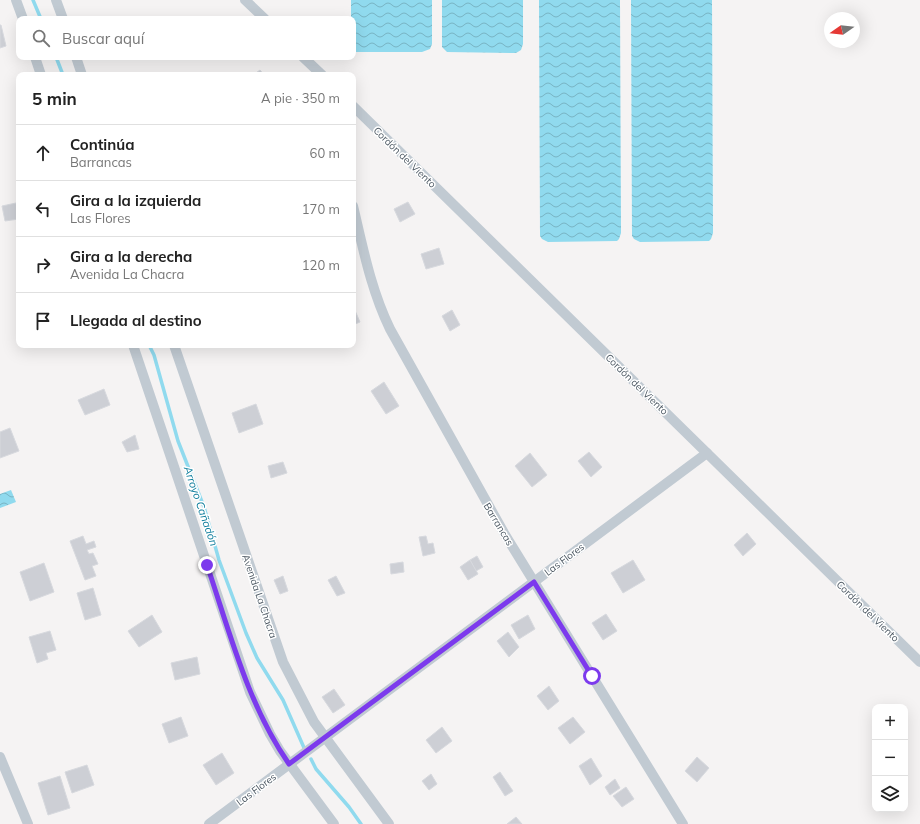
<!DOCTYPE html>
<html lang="es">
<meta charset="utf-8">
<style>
body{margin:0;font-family:Mulish,sans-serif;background:#f6f6f6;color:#222}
.controls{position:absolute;right:12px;bottom:12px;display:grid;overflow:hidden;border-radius:8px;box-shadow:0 4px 16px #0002}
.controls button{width:36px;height:36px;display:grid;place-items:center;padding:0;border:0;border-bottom:1px solid #e0e0e0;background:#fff;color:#222;font:20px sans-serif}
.compass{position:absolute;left:824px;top:12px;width:36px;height:36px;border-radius:50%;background:#fff;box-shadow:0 4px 16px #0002;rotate:256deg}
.stop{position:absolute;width:12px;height:12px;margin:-9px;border:3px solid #7c3aed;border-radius:50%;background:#fff}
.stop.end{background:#7c3aed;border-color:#fff;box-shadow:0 1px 4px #0008}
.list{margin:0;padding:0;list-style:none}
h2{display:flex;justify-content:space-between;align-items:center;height:52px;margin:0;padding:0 16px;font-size:17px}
h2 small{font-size:13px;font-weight:400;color:#767676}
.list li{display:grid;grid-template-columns:26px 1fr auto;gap:12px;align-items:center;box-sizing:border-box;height:56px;padding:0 16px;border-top:1px solid #e0e0e0}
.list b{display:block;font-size:15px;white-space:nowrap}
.list p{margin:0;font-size:13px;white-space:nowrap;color:#767676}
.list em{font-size:13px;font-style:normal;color:#767676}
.icon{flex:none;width:22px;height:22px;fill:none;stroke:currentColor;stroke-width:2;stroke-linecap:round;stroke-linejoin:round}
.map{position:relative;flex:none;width:920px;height:824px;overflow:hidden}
.search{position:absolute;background:#fff;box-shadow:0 4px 16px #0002;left:16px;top:16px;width:340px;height:44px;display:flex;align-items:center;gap:10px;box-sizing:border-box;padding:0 14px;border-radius:8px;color:#767676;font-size:15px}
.panel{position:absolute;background:#fff;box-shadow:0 4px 16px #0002;left:16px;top:72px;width:340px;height:276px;border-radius:8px}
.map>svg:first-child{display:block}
.water{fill:url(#water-waves)}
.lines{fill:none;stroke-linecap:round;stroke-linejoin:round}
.stream{stroke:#90daee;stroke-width:3.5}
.building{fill:#cdcfd5;stroke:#d7d9de}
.minor{stroke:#c1cad2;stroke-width:10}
.route{stroke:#7c3aed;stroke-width:5}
.labels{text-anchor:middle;stroke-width:3;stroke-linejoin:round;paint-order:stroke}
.street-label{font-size:10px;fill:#4a5661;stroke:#fff}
.water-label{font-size:11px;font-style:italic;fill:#0c7c9b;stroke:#fff}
</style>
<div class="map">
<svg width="920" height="824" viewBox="0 0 920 824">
<defs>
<pattern id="water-waves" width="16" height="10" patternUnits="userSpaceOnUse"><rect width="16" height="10" fill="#90daee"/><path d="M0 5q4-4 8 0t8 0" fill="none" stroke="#78b4c4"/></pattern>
</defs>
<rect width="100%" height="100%" fill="#f5f3f3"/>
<!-- water -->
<g class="water">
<path d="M351 0H432V44L430 49 422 52H356L353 49V19H351Z"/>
<path d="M442 0H523V44L521 50 516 53 447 52 442 47Z"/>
<path d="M539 0H620L621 233 619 239 617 241 548 242 542 239 540 236Z"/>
<path d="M631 0H712L713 233 711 239 709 241 640 242 634 239 632 236Z"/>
<path d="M11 490 16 502 0 508V494Z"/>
</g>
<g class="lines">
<!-- stream -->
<g class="stream">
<path d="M33 0 41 19"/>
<path d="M56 57 63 75"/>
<path d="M149 345 154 355 178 441 204 507 219 560 246 633 257 658 283 700 305 750"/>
<path d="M311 759 316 769 349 807 361 824"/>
</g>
</g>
<!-- building -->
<g class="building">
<path d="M0 25H1L6 46 0 48Z"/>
<path d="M260 70 264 75H253Z"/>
<path d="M408 202 415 214 400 222 394 209Z"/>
<path d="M16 203 19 219 5 221 2 206Z"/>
<path d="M439 248 444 264 426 269 421 254Z"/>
<path d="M353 306 360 322 353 325Z"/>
<path d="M452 310 460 325 450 331 442 316Z"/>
<path d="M384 382 399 406 386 414 371 391Z"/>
<path d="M104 389 110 405 85 415 78 400Z"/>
<path d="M256 404 263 424 239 433 232 413Z"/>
<path d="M10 428 19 451 0 458V432Z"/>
<path d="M135 435 139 449 127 452 122 442Z"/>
<path d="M589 452 602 467 591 477 578 461Z"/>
<path d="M530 453 547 475 532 487 515 466Z"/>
<path d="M283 462 287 473 271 478 268 466Z"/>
<path d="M747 533 756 544 743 556 734 545Z"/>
<path d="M83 536 86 544 94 541 96 547 87 550 89 554 93 553 98 564 92 566 96 576 85 580 70 541Z"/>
<path d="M426 536 428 544 433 543 435 553 423 556 419 537Z"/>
<path d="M477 556 483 567 476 571 470 560Z"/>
<path d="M470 560 478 574 468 580 460 567Z"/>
<path d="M633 560 645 580 623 593 611 573Z"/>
<path d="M403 562 404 572 391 574 390 564Z"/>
<path d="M44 563 54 592 30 601 20 572Z"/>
<path d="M283 576 288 591 280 594 274 580Z"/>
<path d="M336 576 345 593 337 596 328 580Z"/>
<path d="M93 588 101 615 85 620 77 593Z"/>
<path d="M606 614 617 631 603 640 592 623Z"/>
<path d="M152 615 162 632 139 647 128 631Z"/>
<path d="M528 615 535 629 519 639 511 625Z"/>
<path d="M50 631 56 650 46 653 48 659 37 663 29 637Z"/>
<path d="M508 632 519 647 509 657 497 641Z"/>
<path d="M197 657 200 674 175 680 171 663Z"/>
<path d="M549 686 559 701 548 710 537 696Z"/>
<path d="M334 689 345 705 333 713 322 697Z"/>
<path d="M181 717 188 736 169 743 162 724Z"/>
<path d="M573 717 585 732 570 744 558 728Z"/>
<path d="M442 727 452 741 436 753 426 740Z"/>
<path d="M222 753 234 773 216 785 203 765Z"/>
<path d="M697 757 709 768 697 782 685 771Z"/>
<path d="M591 758 602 776 590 785 579 766Z"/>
<path d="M87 765 94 785 72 793 65 772Z"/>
<path d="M500 772 513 791 505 796 493 777Z"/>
<path d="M431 774 437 784 429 790 422 781Z"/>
<path d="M60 776 70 808 48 815 38 783Z"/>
<path d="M615 779 620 788 610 795 605 787Z"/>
<path d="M626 787 634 799 622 807 613 796Z"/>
<path d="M516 817 522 824H507Z"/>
</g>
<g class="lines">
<!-- minor -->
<g class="minor">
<path d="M16 0 23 19"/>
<path d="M56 0 63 19"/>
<path d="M245 0 265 19"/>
<path d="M35 57 41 75"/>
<path d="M76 57 82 75"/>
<path d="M303 57 322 75"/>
<path d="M353 106 920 662"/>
<path d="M353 206C363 248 371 290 390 329L504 533 683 824"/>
<path d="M133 345 250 692 270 734 280 751 334 824"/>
<path d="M174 345 283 662 314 722 389 824"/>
<path d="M0 757 28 824"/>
<path d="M209 824 707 453"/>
</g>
</g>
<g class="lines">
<!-- route -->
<path class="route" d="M207 565C230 633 248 705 289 764L534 582 592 676"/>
</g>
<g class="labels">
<!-- street labels -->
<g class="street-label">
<text transform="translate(405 157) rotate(44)" y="4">Cordón del Viento</text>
<text transform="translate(637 384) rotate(44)" y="4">Cordón del Viento</text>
<text transform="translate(499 524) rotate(59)" y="4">Barrancas</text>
<text transform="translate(564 559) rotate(-37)" y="4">Las Flores</text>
<text transform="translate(260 596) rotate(71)" y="4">Avenida La Chacra</text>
<text transform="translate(868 611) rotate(44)" y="4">Cordón del Viento</text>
<text transform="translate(256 789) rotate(-37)" y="4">Las Flores</text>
</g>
<!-- water labels -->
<g class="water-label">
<text transform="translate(201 506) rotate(71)" y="4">Arroyo Cañadón</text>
</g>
</g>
</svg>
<div class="controls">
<button>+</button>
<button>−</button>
<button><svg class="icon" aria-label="layers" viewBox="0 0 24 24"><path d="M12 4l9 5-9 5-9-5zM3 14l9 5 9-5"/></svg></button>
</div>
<svg class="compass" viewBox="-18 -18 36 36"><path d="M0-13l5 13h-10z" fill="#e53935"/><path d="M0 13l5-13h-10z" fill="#767676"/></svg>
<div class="stop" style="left:592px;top:676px"></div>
<div class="stop end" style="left:207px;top:565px"></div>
<div class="search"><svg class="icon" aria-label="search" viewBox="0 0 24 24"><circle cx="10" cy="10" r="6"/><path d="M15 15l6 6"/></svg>Buscar aquí</div>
<section class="panel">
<h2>5 min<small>A pie · 350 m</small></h2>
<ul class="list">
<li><svg class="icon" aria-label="ahead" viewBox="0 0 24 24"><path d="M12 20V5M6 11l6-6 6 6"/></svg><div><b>Continúa</b><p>Barrancas</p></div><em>60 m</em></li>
<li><svg class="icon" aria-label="left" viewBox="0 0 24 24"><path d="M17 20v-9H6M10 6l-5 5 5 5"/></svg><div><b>Gira a la izquierda</b><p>Las Flores</p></div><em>170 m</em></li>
<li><svg class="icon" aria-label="right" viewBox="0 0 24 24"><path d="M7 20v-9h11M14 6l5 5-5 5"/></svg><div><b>Gira a la derecha</b><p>Avenida La Chacra</p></div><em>120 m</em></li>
<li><svg class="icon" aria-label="arrive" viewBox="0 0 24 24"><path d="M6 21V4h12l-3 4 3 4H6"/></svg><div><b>Llegada al destino</b></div></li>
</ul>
</section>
</div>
